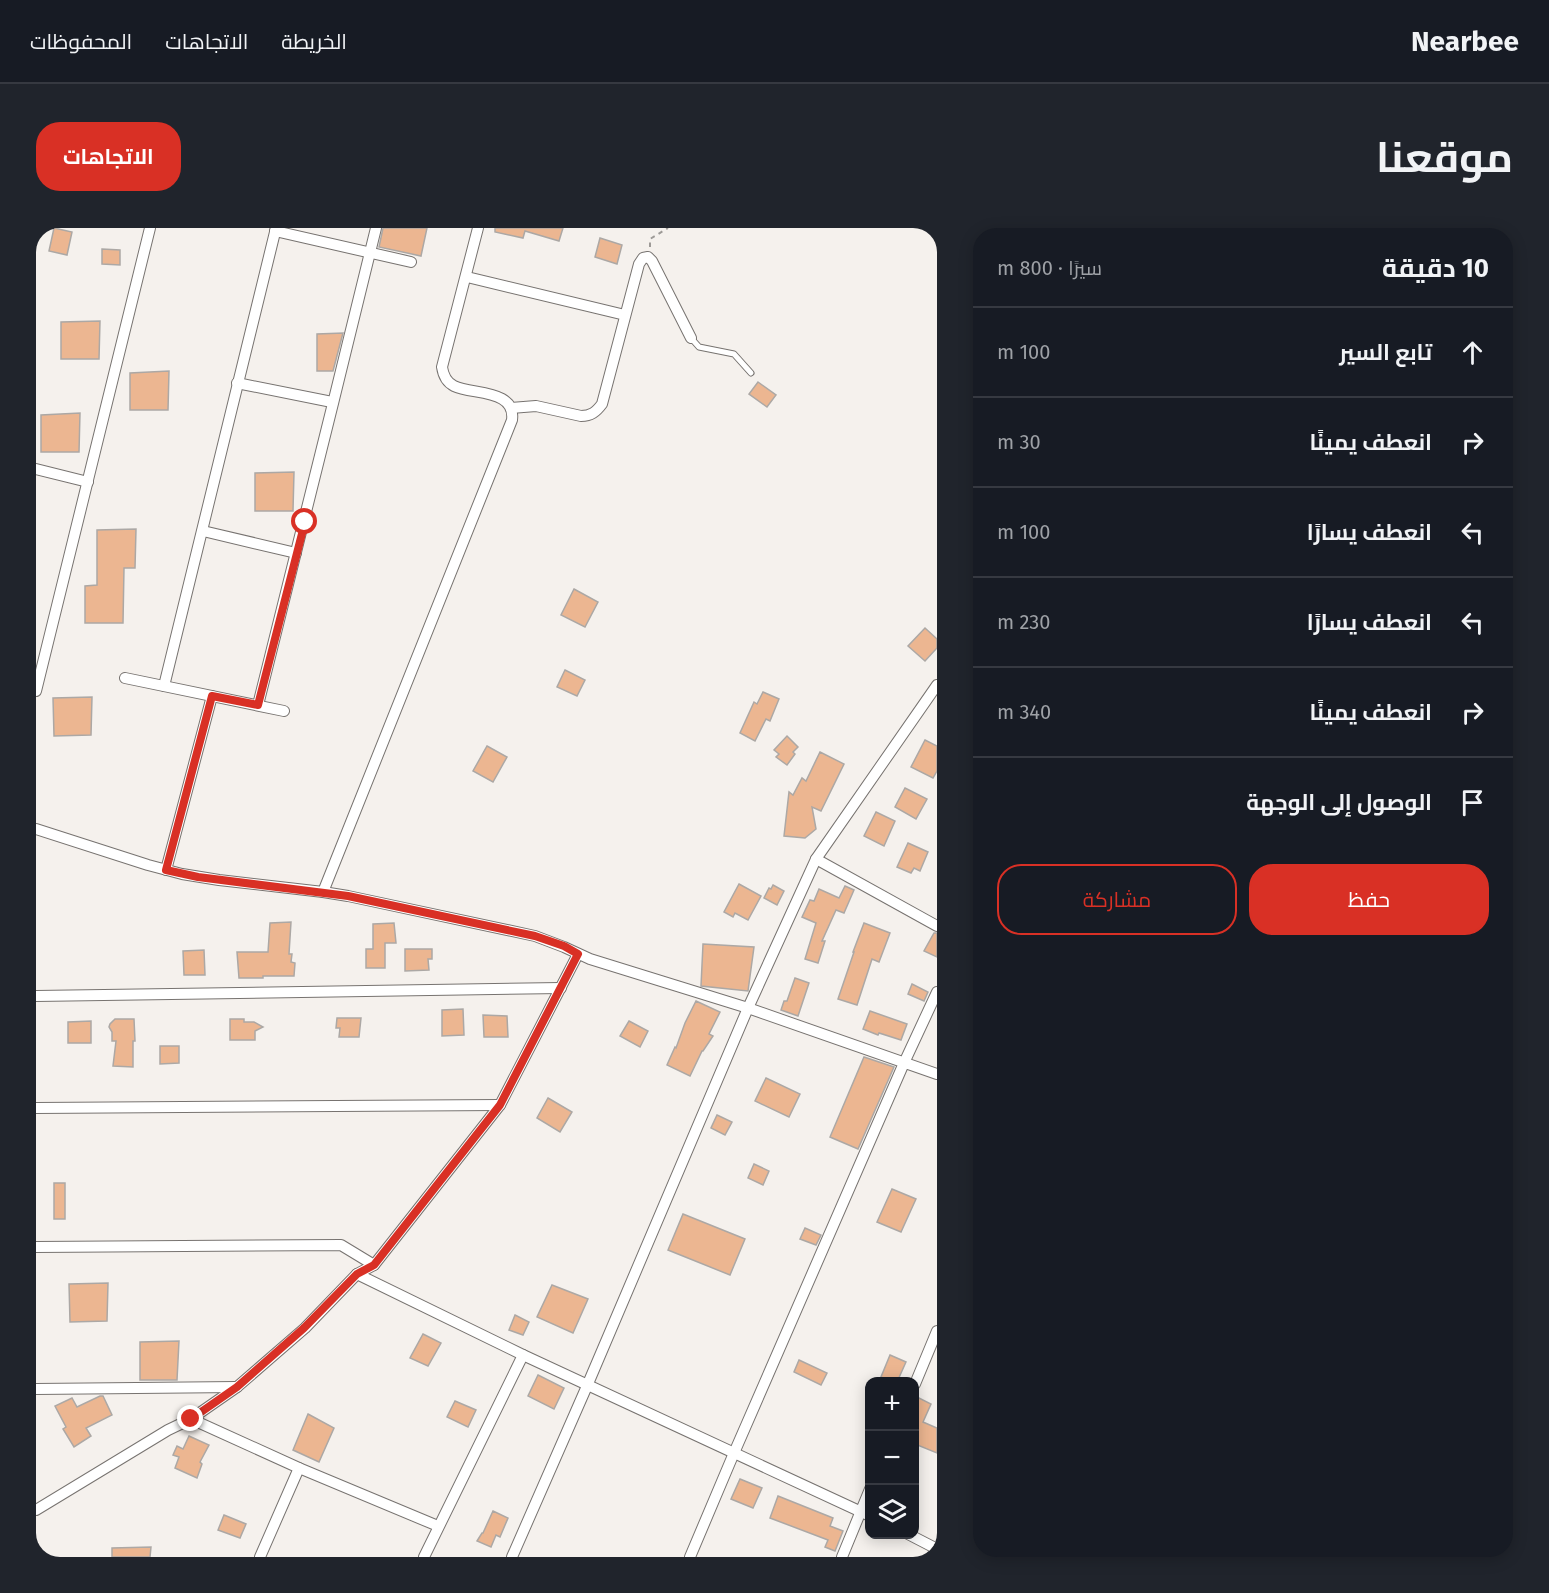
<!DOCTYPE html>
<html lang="ar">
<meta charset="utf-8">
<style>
body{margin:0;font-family:"Fira Sans",Cairo,sans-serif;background:#20242c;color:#f1f3f6;direction:rtl}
.controls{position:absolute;right:18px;bottom:18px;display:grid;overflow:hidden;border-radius:12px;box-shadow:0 3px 15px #0003}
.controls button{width:54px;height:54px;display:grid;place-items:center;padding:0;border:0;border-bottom:2px solid #363941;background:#171b24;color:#f1f3f6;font:30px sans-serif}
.stop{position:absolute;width:18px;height:18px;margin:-14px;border:4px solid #d93025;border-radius:50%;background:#fff}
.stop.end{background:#d93025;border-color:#fff;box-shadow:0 2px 6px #0008}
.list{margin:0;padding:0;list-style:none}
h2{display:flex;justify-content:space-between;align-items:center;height:78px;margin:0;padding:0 24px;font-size:26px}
h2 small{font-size:20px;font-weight:400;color:#9ea1a6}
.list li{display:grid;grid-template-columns:39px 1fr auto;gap:18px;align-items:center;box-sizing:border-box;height:90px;padding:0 24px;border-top:2px solid #363941}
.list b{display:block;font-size:22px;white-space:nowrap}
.list em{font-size:20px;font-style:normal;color:#9ea1a6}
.actions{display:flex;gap:12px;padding:18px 24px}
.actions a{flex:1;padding:14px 0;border:2px solid #d93025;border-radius:24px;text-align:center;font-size:21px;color:#d93025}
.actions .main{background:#d93025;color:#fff}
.icon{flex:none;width:33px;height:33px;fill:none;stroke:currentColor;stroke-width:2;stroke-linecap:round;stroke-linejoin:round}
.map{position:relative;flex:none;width:901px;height:1329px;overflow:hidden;direction:ltr;border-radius:24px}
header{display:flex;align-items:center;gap:36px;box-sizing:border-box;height:84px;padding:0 30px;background:#171b24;border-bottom:2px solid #363941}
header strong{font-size:28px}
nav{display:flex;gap:33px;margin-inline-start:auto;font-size:21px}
.intro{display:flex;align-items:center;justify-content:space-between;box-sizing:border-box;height:144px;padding:0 36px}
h1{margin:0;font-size:42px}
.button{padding:15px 27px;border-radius:24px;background:#d93025;color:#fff;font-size:21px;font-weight:700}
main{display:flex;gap:36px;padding:0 36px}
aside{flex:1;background:#171b24;border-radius:24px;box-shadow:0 3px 15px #0003}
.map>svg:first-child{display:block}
.building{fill:#ecb691;stroke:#aca8a5;stroke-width:1.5}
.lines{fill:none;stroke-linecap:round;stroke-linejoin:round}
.service-casing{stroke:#777370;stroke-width:7}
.minor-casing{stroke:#777370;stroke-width:12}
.path{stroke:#9d9a97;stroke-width:2;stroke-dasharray:4.5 4.5;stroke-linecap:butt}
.service{stroke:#fff;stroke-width:5}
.minor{stroke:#fff;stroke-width:10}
.route{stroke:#d93025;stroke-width:8}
</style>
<header>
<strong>Nearbee</strong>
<nav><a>الخريطة</a><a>الاتجاهات</a><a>المحفوظات</a></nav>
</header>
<div class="intro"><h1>موقعنا</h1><a class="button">الاتجاهات</a></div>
<main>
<aside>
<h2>10 دقيقة<small>سيرًا · 800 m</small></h2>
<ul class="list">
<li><svg class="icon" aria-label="ahead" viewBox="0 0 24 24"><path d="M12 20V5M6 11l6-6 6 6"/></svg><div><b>تابع السير</b></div><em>100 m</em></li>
<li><svg class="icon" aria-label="right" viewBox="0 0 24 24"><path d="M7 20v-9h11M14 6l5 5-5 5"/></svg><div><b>انعطف يمينًا</b></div><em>30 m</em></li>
<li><svg class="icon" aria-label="left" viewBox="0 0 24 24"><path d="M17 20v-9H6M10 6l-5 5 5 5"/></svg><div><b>انعطف يسارًا</b></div><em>100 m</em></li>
<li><svg class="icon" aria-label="left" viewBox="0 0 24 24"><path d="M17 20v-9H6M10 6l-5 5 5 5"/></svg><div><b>انعطف يسارًا</b></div><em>230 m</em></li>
<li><svg class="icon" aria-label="right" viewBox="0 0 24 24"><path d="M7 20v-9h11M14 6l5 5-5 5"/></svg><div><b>انعطف يمينًا</b></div><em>340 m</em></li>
<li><svg class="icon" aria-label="arrive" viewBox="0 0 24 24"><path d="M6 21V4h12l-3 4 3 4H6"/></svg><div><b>الوصول إلى الوجهة</b></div></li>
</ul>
<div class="actions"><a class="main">حفظ</a><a>مشاركة</a></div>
</aside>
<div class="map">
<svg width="901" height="1329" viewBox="0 0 901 1329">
<rect width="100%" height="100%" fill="#f5f1ed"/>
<!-- building -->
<g class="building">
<path d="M18 0 36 4 31 27 13 23Z"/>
<path d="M347 0H391L385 28 343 19Z"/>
<path d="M459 0H527L523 13 489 3 487 10 459 4Z"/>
<path d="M564 10 586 17 581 36 559 29Z"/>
<path d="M66 21 84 22V37L66 36Z"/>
<path d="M64 93 63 131H25V94Z"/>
<path d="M307 105 297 143H281V106Z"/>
<path d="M133 143 132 182H94V145Z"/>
<path d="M722 154 740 167 731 179 713 166Z"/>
<path d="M44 185 43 224H5V187Z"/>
<path d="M258 244 257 283H219V245Z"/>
<path d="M100 301 99 340H88L87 395H49V358L61 357V302Z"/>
<path d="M538 361 562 374 549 399 525 387Z"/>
<path d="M889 400 901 411V420L889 433 872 418Z"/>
<path d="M529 442 549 452 541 468 521 459Z"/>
<path d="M727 464 743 471 734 493 730 491 719 513 704 505 718 474 721 476Z"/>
<path d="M56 469 55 507 18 508 17 470Z"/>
<path d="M751 508 762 519 757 524 759 526 751 537 740 529 743 526 738 522Z"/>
<path d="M889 512 901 518V543L897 550 875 539Z"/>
<path d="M451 518 471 529 457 554 437 543Z"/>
<path d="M784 524 808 536 785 583 776 579 780 601 769 610 748 608 753 564 757 567 766 550 770 553Z"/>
<path d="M869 560 891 571 880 591 859 579Z"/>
<path d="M840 584 859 593 848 618 828 608Z"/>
<path d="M872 615 892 624 884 643 878 640 875 645 861 639Z"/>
<path d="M703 656 725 668 712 692 699 685 697 689 688 684Z"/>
<path d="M737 657 748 663 741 677 728 670 733 660 735 661Z"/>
<path d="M809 658 818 662 808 685 800 682 786 713H789L782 735 769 731 780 695 766 689 774 672 778 673 783 661 803 670Z"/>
<path d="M255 694 253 726H256L255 734 259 735 258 748H227V750H203L201 724H232L234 695Z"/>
<path d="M358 695 360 715H349V740H330V721H337V696Z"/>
<path d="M828 695 854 705 843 734 836 731 821 777 802 771 818 724H817Z"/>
<path d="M898 705H901V729L888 723Z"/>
<path d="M667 716 718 719 712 763 665 758Z"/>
<path d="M369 721H396V731H392L393 742 369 743Z"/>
<path d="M168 722 169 747H148L147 723Z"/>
<path d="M759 750 773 755 762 788 745 782 748 773H751Z"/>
<path d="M876 756 892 764 888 773 872 766Z"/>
<path d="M660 773 684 784 673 806 677 808 667 823H666L654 848 631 837 639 819 640 820 649 795Z"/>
<path d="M427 781 428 807 406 808V782Z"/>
<path d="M834 783 871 796 865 812 843 805 842 807 827 801Z"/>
<path d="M447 787 471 788 472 809H448Z"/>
<path d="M301 790H325L323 809H303L304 800H300Z"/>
<path d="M79 791H98L99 813H97V839L77 838 80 813H76V804L73 799 74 796Z"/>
<path d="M194 791H208V794H218L227 799 219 803V812H194Z"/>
<path d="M55 793V815H32V794Z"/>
<path d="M593 793 612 803 604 819 584 808Z"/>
<path d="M124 818H143V835L124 836Z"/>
<path d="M828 829 858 839 822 921 794 909Z"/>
<path d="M730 850 764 866 753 889 719 873Z"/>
<path d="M512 870 536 884 524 904 501 890Z"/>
<path d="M681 887 696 894 689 907 675 900Z"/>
<path d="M718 936 733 943 727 957 712 950Z"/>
<rect x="18" y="955" width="11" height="36"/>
<path d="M856 961 880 971 865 1004 841 994Z"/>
<path d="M647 986 709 1011 694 1047 632 1022Z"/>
<path d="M769 1000 785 1007 780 1017 764 1011Z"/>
<path d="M72 1055 71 1093 34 1094 33 1056Z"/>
<path d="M516 1057 552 1071 537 1105 501 1089Z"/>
<path d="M479 1087 493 1094 487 1107 473 1102Z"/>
<path d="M387 1106 405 1115 392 1138 374 1130Z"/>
<path d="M143 1113 141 1152H104V1114Z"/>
<path d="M854 1127 870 1134 861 1154H855L845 1149Z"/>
<path d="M763 1132 791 1145 785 1157 758 1144Z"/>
<path d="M502 1147 528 1160 518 1181 492 1168Z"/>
<path d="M64 1168H67L76 1187 50 1200 55 1208 38 1219 27 1201 30 1199 19 1178 36 1170 41 1179Z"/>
<path d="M879 1168 895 1176 887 1194 901 1200V1225L879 1216Z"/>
<path d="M419 1173 440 1182 432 1199 411 1189Z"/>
<path d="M272 1186 298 1200 283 1234 257 1222Z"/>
<path d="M153 1208 173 1217 164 1234 166 1236 161 1250 139 1240 143 1229 137 1227 141 1218 147 1221Z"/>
<path d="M704 1251 726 1260 717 1280 695 1271Z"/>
<path d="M742 1268 797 1290 794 1298 807 1303 799 1323 789 1319 792 1312 734 1290Z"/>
<path d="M457 1283 472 1290 464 1309 460 1307 455 1319 441 1313 446 1305H447Z"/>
<path d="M188 1287 210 1296 204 1310 182 1302Z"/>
<path d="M115 1319 114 1329H76V1320Z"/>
</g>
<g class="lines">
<!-- service casing -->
<g class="service-casing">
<path id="service" d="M655 110 663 119 698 126 715 145"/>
</g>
<!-- minor casing -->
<g class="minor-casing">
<g id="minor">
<path d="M239 3 375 34"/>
<path d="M431 49 589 87"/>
<path d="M201 155 296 174"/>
<path d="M475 180 500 178 545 188C555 188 560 184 566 176L603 36 607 30 612 29 616 33 655 110"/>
<path d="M0 241 52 254"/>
<path d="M167 303 260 325"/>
<path d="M89 450 248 483"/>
<path d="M128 458 240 0"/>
<path d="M0 463 114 0"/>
<path d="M222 477C262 319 301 159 340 0"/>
<path d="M0 601 112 637 146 646 183 652 287 664 312 668 499 708 528 719 554 731 712 780 901 846"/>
<path d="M780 631 901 698"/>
<path d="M130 642 176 468"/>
<path d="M287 664 476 192C480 161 437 167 418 158 410 154 407 146 406 139L442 0"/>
<path d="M0 768 525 760"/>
<path d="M0 880 464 877"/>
<path d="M0 1019 305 1017 338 1037"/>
<path d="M321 1046 487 1127 834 1288"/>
<path d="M879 1156 901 1103"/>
<path d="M0 1161 201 1159"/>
<path d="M155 1191 263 1240 402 1298"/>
<path d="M0 1282 132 1202 155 1191 201 1159 269 1100 321 1046 338 1037 464 877 542 726"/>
<path d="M872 1306 901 1321"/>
<path d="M224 1329 263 1240"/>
<path d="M388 1329 487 1127"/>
<path d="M476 1329 551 1158 712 780 780 631 901 457"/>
<path d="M654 1329 698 1225 868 835 901 764"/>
<path d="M806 1329 834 1261"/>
</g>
</g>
<!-- path -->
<path class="path" d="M614 19V11L632 0"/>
<!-- service -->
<use href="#service" class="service"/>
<!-- minor -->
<use href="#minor" class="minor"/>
</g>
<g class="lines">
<!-- route -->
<path class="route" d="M155 1191 201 1159 268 1100 321 1046 338 1037 464 877 542 726 528 718 499 708 312 668 162 649 130 642 176 468 222 477 269 294"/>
</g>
</svg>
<div class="controls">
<button>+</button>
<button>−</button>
<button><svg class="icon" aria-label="layers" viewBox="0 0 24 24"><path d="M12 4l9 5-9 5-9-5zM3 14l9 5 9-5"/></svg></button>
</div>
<div class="stop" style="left:269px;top:294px"></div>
<div class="stop end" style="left:155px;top:1191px"></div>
</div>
</main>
